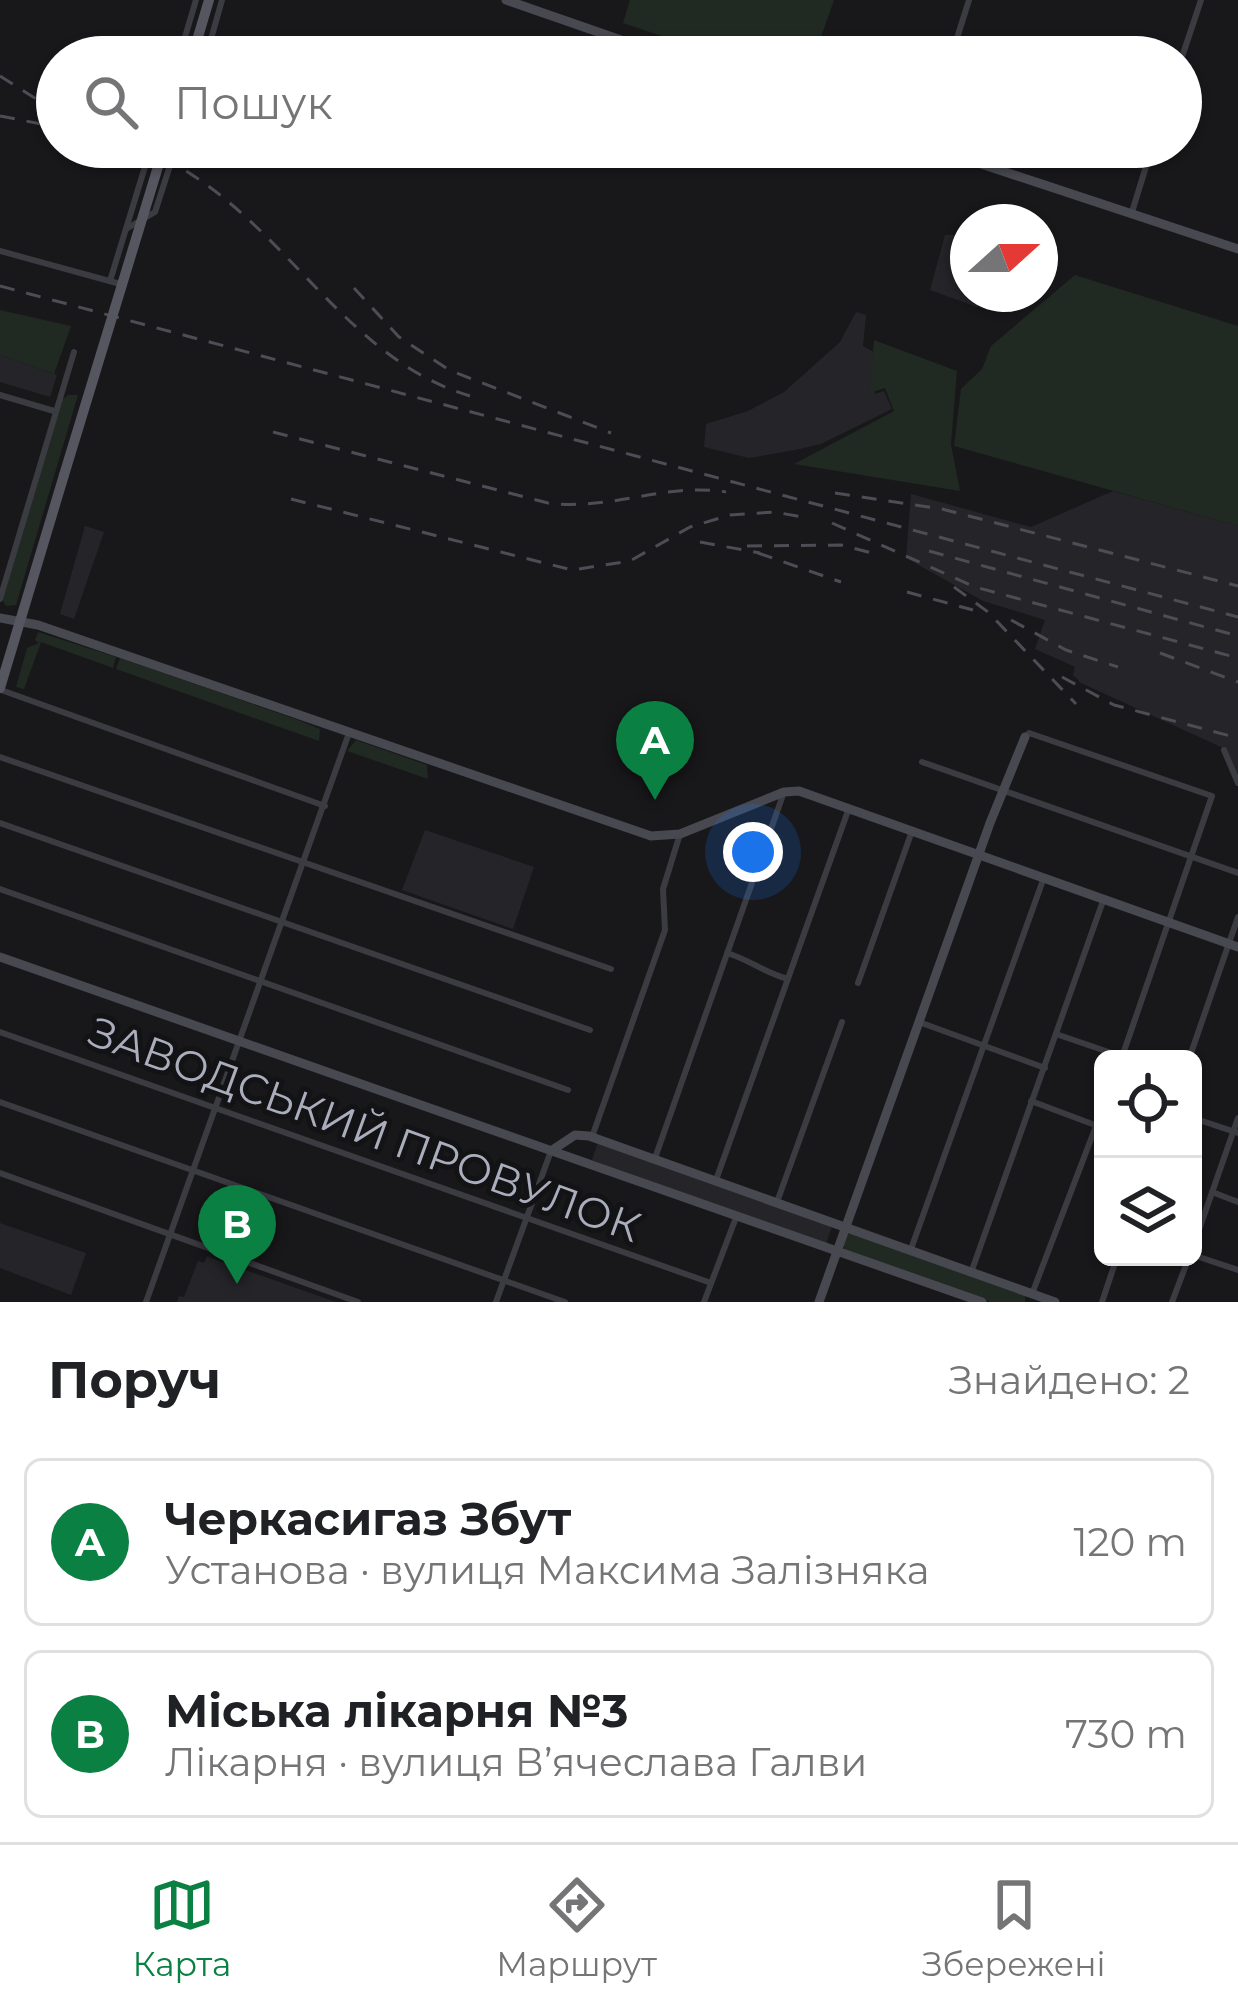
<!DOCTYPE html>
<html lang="uk">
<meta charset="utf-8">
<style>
body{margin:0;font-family:Montserrat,sans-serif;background:#f6f6f6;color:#202124}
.controls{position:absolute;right:36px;bottom:36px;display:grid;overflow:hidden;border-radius:18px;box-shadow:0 3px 9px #0004}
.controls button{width:108px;height:108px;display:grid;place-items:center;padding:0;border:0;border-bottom:3px solid #e0e0e0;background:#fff;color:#202124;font:60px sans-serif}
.compass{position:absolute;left:950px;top:204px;width:108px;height:108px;border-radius:50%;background:#fff;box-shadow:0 3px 9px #0004;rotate:69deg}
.you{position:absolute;left:753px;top:852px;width:42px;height:42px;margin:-30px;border:9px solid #fff;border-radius:50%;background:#1a73e8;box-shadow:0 0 0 18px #1a73e833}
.badge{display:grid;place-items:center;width:78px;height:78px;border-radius:50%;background:#0b8043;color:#fff;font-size:39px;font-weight:700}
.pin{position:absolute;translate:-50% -99px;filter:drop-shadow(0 3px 6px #0008)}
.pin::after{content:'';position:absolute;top:63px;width:42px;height:36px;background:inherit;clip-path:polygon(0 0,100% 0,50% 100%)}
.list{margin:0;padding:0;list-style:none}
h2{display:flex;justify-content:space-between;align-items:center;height:156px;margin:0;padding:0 48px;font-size:51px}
h2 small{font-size:39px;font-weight:400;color:#757577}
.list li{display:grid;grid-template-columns:78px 1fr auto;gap:36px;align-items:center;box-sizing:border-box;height:168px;margin:0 24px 24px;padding:0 24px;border:3px solid #e0e0e0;border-radius:18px}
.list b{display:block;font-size:45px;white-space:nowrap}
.list p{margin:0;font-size:39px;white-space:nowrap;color:#757577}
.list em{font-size:39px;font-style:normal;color:#757577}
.icon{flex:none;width:66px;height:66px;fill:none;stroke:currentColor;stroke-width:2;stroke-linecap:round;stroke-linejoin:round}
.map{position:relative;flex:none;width:1238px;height:1302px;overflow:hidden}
.search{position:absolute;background:#fff;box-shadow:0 3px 9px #0004;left:36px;right:36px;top:36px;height:132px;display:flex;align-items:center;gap:30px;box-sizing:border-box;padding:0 42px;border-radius:66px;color:#757577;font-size:45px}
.sheet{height:540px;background:#fff}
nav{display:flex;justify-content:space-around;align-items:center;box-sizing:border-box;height:168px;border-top:3px solid #e0e0e0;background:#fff;font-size:33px;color:#757577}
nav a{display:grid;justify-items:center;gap:6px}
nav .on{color:#0b8043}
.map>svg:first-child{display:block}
.built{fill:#252428}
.green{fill:#202922}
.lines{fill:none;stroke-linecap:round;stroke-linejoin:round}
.street{stroke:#3b3b42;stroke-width:6}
.secondary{stroke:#474850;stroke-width:9}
.primary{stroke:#55565f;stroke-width:10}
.rail{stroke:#4c4d55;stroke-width:3;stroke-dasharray:15 12;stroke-linecap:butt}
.primary-bridge{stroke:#55565f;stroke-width:10}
.labels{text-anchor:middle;stroke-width:10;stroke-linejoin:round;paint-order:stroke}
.street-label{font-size:42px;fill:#aaadbb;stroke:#131316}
</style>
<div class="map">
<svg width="1238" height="1302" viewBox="0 0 1238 1302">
<rect width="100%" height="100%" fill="#18181b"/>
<!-- built -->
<g class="built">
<path d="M945 235H968V294H1003L979 300 977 307 930 290Z"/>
<path d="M856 312 866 315 863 346 874 352 875 394 884 391 892 409 821 444 795 450 749 458 704 447 706 424 748 411 784 392 840 342Z"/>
<path d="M0 355 57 375 50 397 0 382Z"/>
<path d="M1113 491 1238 526V777L1221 747 1081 683 1073 675 1075 667 1035 649 1045 620 983 601 906 558 911 494 1031 527Z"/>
<path d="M85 526 104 532 74 619 60 614Z"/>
<path d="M425 830 534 867 513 929 402 890Z"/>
<path d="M598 1142 832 1226 826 1244 592 1160Z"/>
<path d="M0 1223 86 1253 71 1295 0 1268Z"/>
<path d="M207 1256 217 1260 336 1302H177L179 1296 184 1297 198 1261 204 1263Z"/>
</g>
<!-- green -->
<g class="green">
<path d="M630 0H834L814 57H725L623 23Z"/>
<path d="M1075 275 1238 326V526L954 446 961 389 982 369 991 346Z"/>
<path d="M0 310 71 326 54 374 0 355Z"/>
<path d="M874 340 957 371 951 444 960 491 794 464 894 411 885 388 869 393Z"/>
<path d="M68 395H78L16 605 6 606 2 599 62 400Z"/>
<path d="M38 632 116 657 113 668 41 642 24 689 16 687 27 648 39 643 35 640Z"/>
<path d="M120 658 298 720 320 729 319 741 116 669Z"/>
<path d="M356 740 427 765 428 779 347 751Z"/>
<path d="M849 1232 1025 1294V1302H991L845 1250 843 1244Z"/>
</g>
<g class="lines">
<!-- street -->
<g class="street">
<path d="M179 57 196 0"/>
<path d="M206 57 222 0"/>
<path d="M951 57 969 0"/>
<path d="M1181 60 1201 0"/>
<path d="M1132 212 1152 147"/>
<path d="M126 229 155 212 176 147"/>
<path d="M0 251 124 285"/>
<path d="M110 281 151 147"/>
<path d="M0 395 54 411"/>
<path d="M0 599 74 352"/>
<path d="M1 690 325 806"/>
<path d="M1025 737 1029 733 1212 796 1122 1057"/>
<path d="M1224 750 1238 783"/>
<path d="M0 757 611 969"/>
<path d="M922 762 1238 873"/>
<path d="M0 823 590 1030"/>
<path d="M0 889 568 1090"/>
<path d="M727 953C750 960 765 973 788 979"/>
<path d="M858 983 912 831"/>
<path d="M919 1022 1045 1068"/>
<path d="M0 1032 711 1283"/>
<path d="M1056 1034 1129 1059"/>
<path d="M1189 1059 1238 917"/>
<path d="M1031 1101 1103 1128"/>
<path d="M0 1102 565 1302"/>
<path d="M1193 1118 1238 1133"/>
<path d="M592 1137 665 930 663 889 680 834"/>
<path d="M655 1158 784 792"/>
<path d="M0 1173 358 1302"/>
<path d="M716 1180 849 808"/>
<path d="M1212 1192 1238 1202"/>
<path d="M777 1202 842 1022"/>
<path d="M1193 1247 1238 1118"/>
<path d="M911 1249 1043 880"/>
<path d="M1193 1255 1238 1270"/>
<path d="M972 1270 1103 901"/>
<path d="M1032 1294 1096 1126"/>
<path d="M146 1302 349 733"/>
<path d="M496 1302 551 1151"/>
<path d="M704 1302 737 1215"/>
<path d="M1102 1302 1117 1257"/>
<path d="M1172 1302 1189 1257"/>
</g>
<!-- secondary -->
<g class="secondary">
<path d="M506 0 670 57"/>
<path d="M930 147 1238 249"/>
<path d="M0 618 38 625 651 836 680 834 784 792 799 791 1238 947"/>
<path d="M0 957 982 1302"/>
<path d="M551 1151 575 1135 589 1136 1055 1302"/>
<path d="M819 1302 990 823 1025 737"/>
</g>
<!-- primary -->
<g class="primary">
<path d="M192 57 209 0"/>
<path d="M0 688 64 475"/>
</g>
<!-- rail -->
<g class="rail">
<path d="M0 76 57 112"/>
<path d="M0 116 57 127"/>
<path d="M138 147C278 201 333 355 470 396"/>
<path d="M0 286 1238 617"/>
<path d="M354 288 399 337 449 370 611 433"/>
<path d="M273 432 548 503C613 511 665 482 726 492"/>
<path d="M835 493 942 509 1238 586"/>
<path d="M291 499 572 570 630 561 690 527 730 515 774 512 809 518"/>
<path d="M832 523 975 587 1238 658"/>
<path d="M700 542 760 553"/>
<path d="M747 546 841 545 872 553"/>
<path d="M929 551 1238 636"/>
<path d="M758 553 841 582"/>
<path d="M954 587 988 612 1076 704"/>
<path d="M907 592 973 610"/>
<path d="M1011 620 1066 650 1118 667"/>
<path d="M1160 653 1238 682"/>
<path d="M1062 677 1114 705 1238 738"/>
</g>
<!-- primary-bridge -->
<path class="primary-bridge" d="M64 475 164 147"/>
</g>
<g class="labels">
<!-- street labels -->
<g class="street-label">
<text transform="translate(365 1129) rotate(20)" y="15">ЗАВОДСЬКИЙ ПРОВУЛОК</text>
</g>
</g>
</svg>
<div class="controls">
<button><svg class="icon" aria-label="locate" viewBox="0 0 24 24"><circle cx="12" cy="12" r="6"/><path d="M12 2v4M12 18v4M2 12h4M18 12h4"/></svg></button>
<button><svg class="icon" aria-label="layers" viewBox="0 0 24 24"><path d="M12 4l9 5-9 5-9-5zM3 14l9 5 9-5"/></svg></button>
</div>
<svg class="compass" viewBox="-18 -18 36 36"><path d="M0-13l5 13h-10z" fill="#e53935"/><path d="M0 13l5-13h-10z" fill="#757577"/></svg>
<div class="you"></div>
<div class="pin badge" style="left:655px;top:800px">A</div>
<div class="pin badge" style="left:237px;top:1284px">B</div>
<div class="search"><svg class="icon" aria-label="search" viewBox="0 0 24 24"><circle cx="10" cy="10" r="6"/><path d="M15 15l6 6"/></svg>Пошук</div>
</div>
<section class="sheet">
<h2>Поруч<small>Знайдено: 2</small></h2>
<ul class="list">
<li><span class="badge">A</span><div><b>Черкасигаз Збут</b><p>Установа · вулиця Максима Залізняка</p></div><em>120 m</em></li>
<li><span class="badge">B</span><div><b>Міська лікарня №3</b><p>Лікарня · вулиця Вʼячеслава Галви</p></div><em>730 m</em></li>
</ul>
</section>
<nav>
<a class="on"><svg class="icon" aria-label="map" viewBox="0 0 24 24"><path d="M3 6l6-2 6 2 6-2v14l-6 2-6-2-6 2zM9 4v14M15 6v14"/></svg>Карта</a>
<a><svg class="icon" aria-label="directions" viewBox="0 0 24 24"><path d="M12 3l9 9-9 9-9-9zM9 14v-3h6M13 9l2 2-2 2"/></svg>Маршрут</a>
<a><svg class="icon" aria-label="saved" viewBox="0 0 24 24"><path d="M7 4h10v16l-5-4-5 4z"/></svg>Збережені</a>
</nav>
